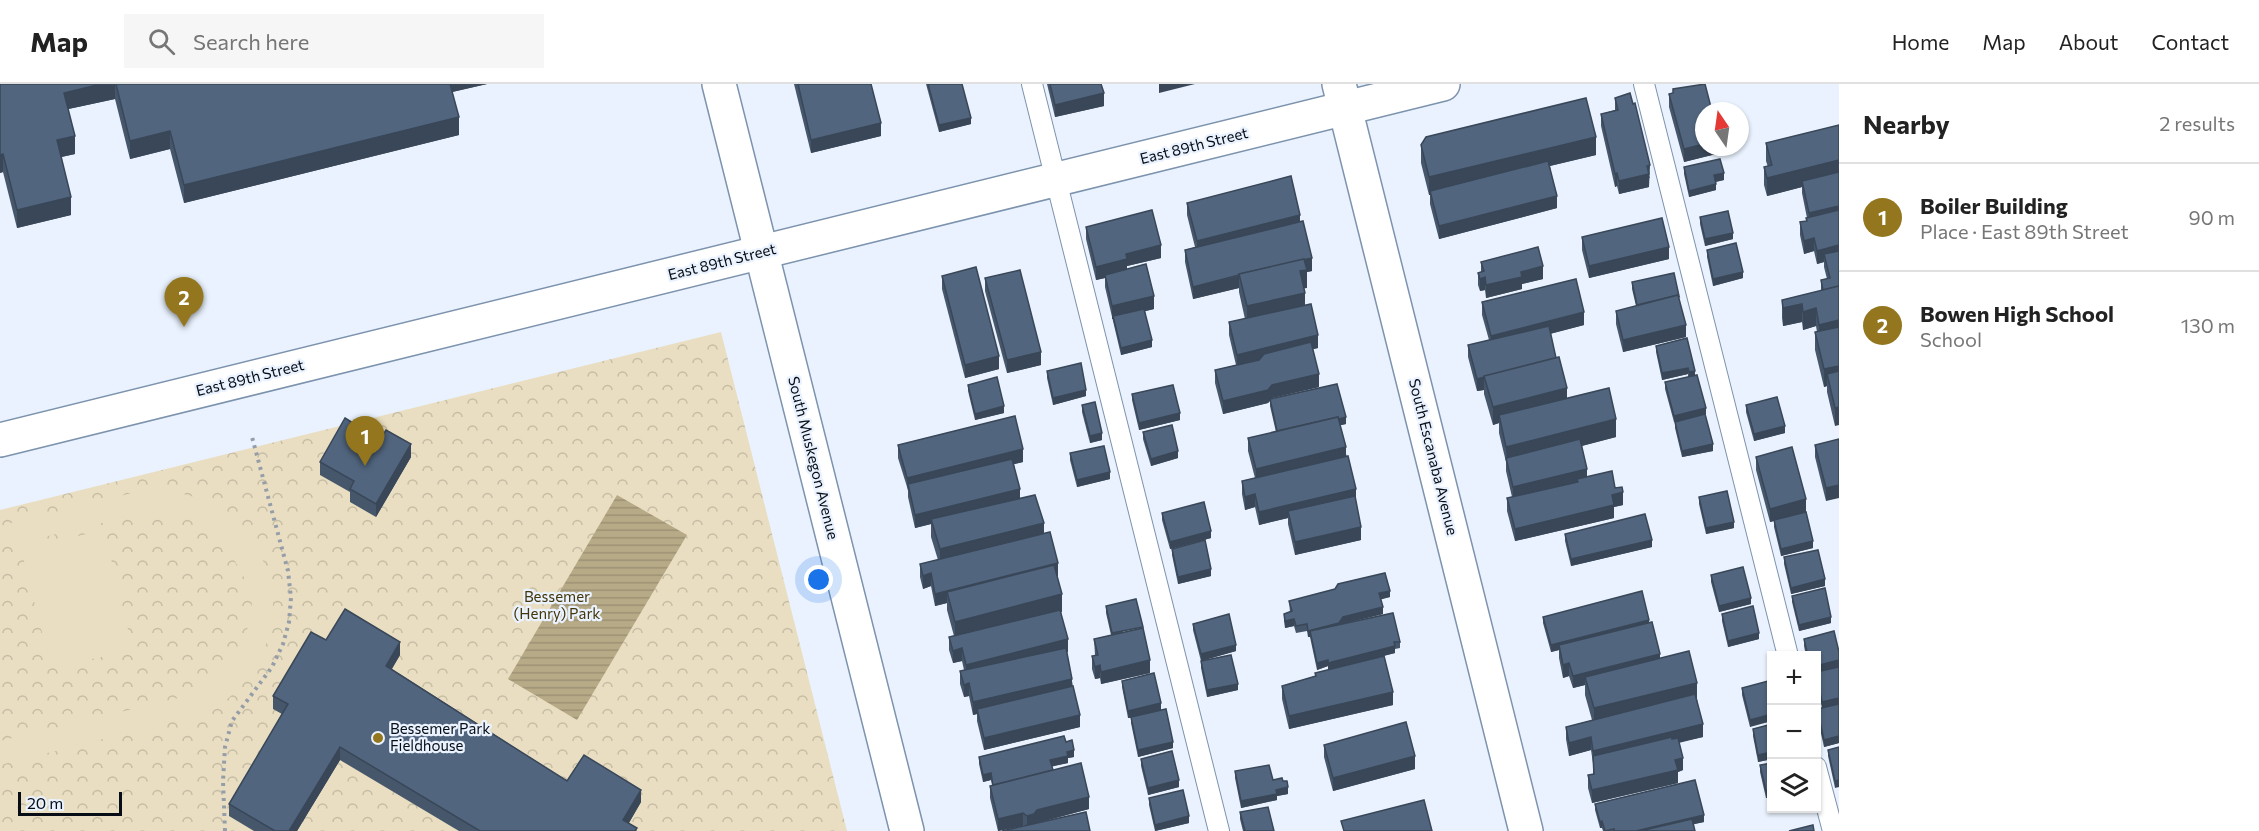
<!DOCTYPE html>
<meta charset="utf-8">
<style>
body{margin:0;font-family:Commissioner,sans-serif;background:#f6f6f6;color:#222}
.controls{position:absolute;right:18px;bottom:18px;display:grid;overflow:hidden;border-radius:0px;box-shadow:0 2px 4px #0004}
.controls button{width:54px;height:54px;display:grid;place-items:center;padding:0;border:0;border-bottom:2px solid #e0e0e0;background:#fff;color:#222;font:30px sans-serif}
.compass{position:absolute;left:1695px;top:18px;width:54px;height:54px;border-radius:50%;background:#fff;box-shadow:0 2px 4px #0004;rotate:347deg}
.scale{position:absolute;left:18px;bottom:15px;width:104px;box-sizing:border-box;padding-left:6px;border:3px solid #060d16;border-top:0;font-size:16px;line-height:21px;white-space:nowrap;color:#060d16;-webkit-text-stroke:4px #e9f2fe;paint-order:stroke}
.you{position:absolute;left:819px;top:496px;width:21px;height:21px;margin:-15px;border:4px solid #fff;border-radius:50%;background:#1a73e8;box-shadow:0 0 0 9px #1a73e833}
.badge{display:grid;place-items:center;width:39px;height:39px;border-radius:50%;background:#93761d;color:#fff;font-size:20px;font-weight:700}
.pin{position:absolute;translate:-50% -50px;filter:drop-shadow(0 2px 3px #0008)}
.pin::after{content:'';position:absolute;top:32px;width:21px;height:18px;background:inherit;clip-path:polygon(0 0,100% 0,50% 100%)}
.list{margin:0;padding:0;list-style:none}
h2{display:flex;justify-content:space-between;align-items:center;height:78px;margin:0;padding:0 24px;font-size:26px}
h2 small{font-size:20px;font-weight:400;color:#767676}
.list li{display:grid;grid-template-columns:39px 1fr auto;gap:18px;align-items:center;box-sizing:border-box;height:108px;padding:0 24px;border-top:2px solid #e0e0e0}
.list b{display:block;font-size:22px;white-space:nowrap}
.list p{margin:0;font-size:20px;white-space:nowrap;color:#767676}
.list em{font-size:20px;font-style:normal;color:#767676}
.icon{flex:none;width:33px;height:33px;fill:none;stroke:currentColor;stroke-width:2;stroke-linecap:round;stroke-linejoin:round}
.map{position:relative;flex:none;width:1839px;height:747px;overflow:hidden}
header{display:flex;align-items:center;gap:36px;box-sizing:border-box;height:84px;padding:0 30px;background:#fff;border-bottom:2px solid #e0e0e0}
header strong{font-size:28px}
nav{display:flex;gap:33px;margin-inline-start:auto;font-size:21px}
.search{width:420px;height:54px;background:#f6f6f6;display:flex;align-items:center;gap:15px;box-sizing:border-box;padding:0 21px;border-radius:0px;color:#767676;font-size:22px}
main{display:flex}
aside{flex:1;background:#fff}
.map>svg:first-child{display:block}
.forest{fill:url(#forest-crowns)}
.pitch{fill:#e9dec1}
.water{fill:url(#water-rules)}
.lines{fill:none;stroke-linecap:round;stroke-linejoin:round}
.service-casing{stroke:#7d93ad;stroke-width:22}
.minor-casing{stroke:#7d93ad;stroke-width:36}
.path{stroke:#959da8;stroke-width:4;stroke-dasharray:3 4.5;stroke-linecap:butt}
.service{stroke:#fff;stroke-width:20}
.minor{stroke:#fff;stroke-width:33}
.wall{fill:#46576c}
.shaded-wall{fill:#394758}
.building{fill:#51657e;stroke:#394758;stroke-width:1.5}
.poi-dot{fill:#93761d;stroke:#e9f2fe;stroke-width:2}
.labels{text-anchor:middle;stroke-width:4.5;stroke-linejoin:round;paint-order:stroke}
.street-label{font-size:15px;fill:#060d16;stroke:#e9f2fe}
.park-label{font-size:15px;fill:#453608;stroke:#e9f2fe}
.poi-label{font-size:15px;fill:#060d16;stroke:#e9f2fe;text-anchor:start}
</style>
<header>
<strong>Map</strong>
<div class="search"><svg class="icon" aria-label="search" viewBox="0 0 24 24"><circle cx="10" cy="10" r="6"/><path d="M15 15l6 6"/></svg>Search here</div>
<nav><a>Home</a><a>Map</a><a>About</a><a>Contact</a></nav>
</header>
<main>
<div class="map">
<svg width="1839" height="747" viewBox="0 0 1839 747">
<defs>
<pattern id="forest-crowns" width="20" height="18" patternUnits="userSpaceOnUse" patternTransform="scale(1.5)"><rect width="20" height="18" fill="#e9dec1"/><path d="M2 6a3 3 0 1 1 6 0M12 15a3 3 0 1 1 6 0" fill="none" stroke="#c6bda5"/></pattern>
<pattern id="water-rules" width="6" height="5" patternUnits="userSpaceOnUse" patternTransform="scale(1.5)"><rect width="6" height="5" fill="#b7aa87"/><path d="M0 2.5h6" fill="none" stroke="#9c9174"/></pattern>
</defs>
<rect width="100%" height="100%" fill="#e9f2fe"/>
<!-- forest -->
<path class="forest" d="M721 248 847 747H0V426Z"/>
<!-- pitch -->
<g class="pitch">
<path d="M161 406C176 408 191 411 205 417 222 425 235 438 247 452 288 499 278 568 234 609 223 620 208 626 194 632L0 681V657L183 613 198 606 212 598 233 575 247 546 252 519 246 497 226 461 216 450 204 443 178 431 165 429 137 430 0 464V442L132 409Z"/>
<path d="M104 446 133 566 51 584 21 465Z"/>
</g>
<!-- water -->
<path class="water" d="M617 411 687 451 577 636 508 595Z"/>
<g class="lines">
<!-- service casing -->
<g class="service-casing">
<g id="service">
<path d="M1032 0 1219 747"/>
<path d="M1644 0 1788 572"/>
<path d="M1816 683 1833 747"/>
</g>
</g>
<!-- minor casing -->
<g class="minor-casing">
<g id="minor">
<path d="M719 0 907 747"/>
<path d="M1339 0 1526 747"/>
<path d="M0 356 1443 0"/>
</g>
</g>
<!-- path -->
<path class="path" d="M225 747 223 697 225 663 232 637 272 583 283 560 289 538 291 514 288 487 252 353"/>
<!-- service -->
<use href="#service" class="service"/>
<!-- minor -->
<use href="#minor" class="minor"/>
</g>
<!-- wall -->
<g class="wall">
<path d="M0 0H487L452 8 459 51 184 119 170 65 130 75 115 15 68 25 75 70 61 73 71 131 17 144 3 88 0 89Z"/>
<path d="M794 0H871L881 52 811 69Z"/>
<path d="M926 0H962L971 40 939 48Z"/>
<path d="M1047 0H1101L1104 22 1055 33Z"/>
<path d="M1669 10H1673L1720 63V69L1684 78 1669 23Z"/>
<path d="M1615 14 1650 94H1649V103L1619 110 1617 102 1615 103 1601 42V30L1615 26Z"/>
<path d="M1839 41 1835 342 1827 308V302L1824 303 1815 266V248H1817L1816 242 1803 246 1802 238 1783 242 1782 234V216L1821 207V196L1827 195 1824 183V178L1817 180 1814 167 1804 170 1800 151V138L1806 137V134H1807L1802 109V103L1767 112 1764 101V83H1768L1766 77V59Z"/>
<path d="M1421 61 1596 71 1550 82 1557 124 1439 155 1430 120V111H1429L1421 79Z"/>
<path d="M1684 83 1724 96 1716 98V106L1689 113 1684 90Z"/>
<path d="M1187 119 1300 138 1312 187 1307 188V204H1304L1305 221 1318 264 1313 265 1319 303 1272 314 1346 340 1340 341 1356 417 1361 456 1295 471 1288 440V434L1259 441 1255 423 1245 426 1242 410V397L1255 394 1248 367V354L1276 348 1270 322V317L1268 319 1223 330 1215 299V286L1236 281 1229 251V238L1245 235 1239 208V204L1193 215 1185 178V166L1195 163 1187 131Z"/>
<path d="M1700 133 1733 155 1705 162 1700 140Z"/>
<path d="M1086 143 1161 174 1127 182V185L1154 225 1145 227 1152 263 1121 271 1105 203V194L1096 196 1086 155Z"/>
<path d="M1582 153 1669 175 1589 194 1582 166Z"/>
<path d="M1707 166 1743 194 1713 202 1707 173Z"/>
<path d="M1481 178 1543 195 1522 200V205L1486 214 1485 206 1480 207 1478 201V189L1481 188Z"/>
<path d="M942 192 999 285 965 294 942 205Z"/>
<path d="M985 194 1041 281 1007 289 985 207Z"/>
<path d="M1632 198 1686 253 1623 268 1616 240V227L1636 222 1632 205Z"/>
<path d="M1482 218 1584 241 1550 250 1567 314 1616 353 1582 362 1587 393 1615 404 1623 421 1614 423V434L1515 457 1507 427V414L1512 413 1506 387V378L1499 349V339L1493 341 1484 310V306L1477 307 1468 273V261L1489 256 1482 231Z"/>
<path d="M1687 254 1695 291 1705 330 1713 367 1682 373 1675 344V338H1674L1665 305V298L1688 293V290L1662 296 1656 268V262Z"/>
<path d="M1047 287 1086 312 1053 321 1047 294Z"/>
<path d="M968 301 1004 329 975 336 968 307Z"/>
<path d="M1132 310 1180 336 1139 346 1132 316Z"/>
<path d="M1082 321 1102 356 1090 359 1082 328Z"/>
<path d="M1746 321 1785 349 1754 357 1746 328Z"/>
<path d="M1143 348 1178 374 1151 382 1143 355Z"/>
<path d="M1839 355 1826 417 1815 373V361Z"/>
<path d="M898 361 1023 378 1014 380 1020 415 1044 450 1058 492H1057L1062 528H1061L1068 568H1067L1080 643 984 666 977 637V630L973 631 969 612 964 613 960 600V587L964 586 962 577 953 579 949 566V553L954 552 947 526V519L935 522 931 502 923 505 920 493V480L938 476 931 453V440L915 444 908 413V406L898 374Z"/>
<path d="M1070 369 1110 395 1077 403 1070 376Z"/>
<path d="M411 373 376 433 350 418V408L320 391V378Z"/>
<path d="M1756 373 1806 428 1813 464 1781 472 1774 443V437L1770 438 1756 386Z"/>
<path d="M1699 413 1734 444 1706 450 1699 420Z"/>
<path d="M1162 429 1211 454 1170 465 1162 436Z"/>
<path d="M1565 450 1652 463 1571 482 1565 457Z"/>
<path d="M1172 465 1211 492 1178 500 1172 471Z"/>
<path d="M1784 473 1825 502 1791 510 1784 480Z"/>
<path d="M1711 491 1751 520 1719 528 1711 498Z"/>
<path d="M1792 512 1831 539 1799 547 1792 518Z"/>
<path d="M1390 513 1380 515 1383 530 1343 540 1400 558V564L1395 565V569L1328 586V582L1317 586 1310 553H1308L1307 547 1296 549 1294 542 1285 544 1284 537V530L1290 528 1289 517Z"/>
<path d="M1106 522 1150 589 1101 600 1100 594 1095 595 1092 585V572L1095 571 1094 555 1111 551 1106 529Z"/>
<path d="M1722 530 1759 555 1728 563 1722 537Z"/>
<path d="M1543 533 1649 539 1660 574 1697 615 1703 653 1679 658 1683 686 1678 688V699L1592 719 1588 704V691L1593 690V679L1591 666 1569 672 1566 655V643L1592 636 1585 611V601L1573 604 1569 592 1563 594 1559 574V566L1551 568 1543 539Z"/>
<path d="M1193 540 1236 567 1201 577 1193 546Z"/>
<path d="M1804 555 1839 568V659L1824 663 1817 632V625L1822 624 1816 599V572H1806L1804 562Z"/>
<path d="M326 556 400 571 392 585 567 697 641 718 629 739 637 747H459L340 676 297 747H254L229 732V720L282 630 273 625V612Z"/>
<path d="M1201 577 1238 606 1207 613 1201 584Z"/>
<path d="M1315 589 1393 621 1289 645 1282 615V602L1315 592Z"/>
<path d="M1772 596 1750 643 1742 611V604Z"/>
<path d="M1122 597 1161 626 1173 664 1138 673 1131 639V634H1128L1122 603Z"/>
<path d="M1772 640V675L1758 678 1753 652V645Z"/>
<path d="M1066 658 1074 673 1068 674V679L1052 682 1053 686 1089 725 1037 739 998 747 990 714V702L992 701 991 696 983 698 979 680V673Z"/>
<path d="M1324 661 1415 685 1333 707 1324 673Z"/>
<path d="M1839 663 1835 704 1828 672V666Z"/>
<path d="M1141 675 1179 703 1148 711 1141 682Z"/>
<path d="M1772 679V713L1766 714 1760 688V681Z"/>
<path d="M1235 687 1273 696 1288 710 1277 712V716L1241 724 1235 694Z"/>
<path d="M1149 714 1189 739 1155 747 1149 721Z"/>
<path d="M1595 720 1704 738 1693 740 1695 747H1603L1602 744H1600L1595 726Z"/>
<path d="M1240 728 1274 747H1243L1240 735Z"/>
</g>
<!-- shaded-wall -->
<g class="shaded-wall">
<path d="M101 0H115V15L64 26V9Z"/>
<path d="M448 0H487L448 9Z"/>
<path d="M1159 0H1195L1159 9Z"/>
<path d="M1104 9V22L1055 33V21Z"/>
<path d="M459 33V51L184 119V101Z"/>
<path d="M971 34V40L939 48V41Z"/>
<path d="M881 39V52L811 69V56Z"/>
<path d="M170 47V65L130 75V57Z"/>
<path d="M75 52V70L57 74V56Z"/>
<path d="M1596 53V71L1431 110 1430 107V111H1429V93Z"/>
<path d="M1704 60V63H1720V69L1684 78V65Z"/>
<path d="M3 70V88L0 89V71Z"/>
<path d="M1839 76V94L1802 97V103L1767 112V94Z"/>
<path d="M1650 81 1649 103 1619 110V97Z"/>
<path d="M1617 89V102L1615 103V90Z"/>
<path d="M1724 89V96L1714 98V91Z"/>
<path d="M1716 100V106L1689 113V107Z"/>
<path d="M1557 112V124L1439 155V142Z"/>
<path d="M71 113V131L17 144V126Z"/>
<path d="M1839 122V135L1809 142V129Z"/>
<path d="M1300 131V144L1197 170V157Z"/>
<path d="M1733 149V155L1705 162V155Z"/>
<path d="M1814 154V167L1804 170V157Z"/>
<path d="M1161 161V174L1127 182V188L1105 191V194L1096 196V183L1126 170Z"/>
<path d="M1839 161V174L1824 170V178L1817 180V167Z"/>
<path d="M1669 163V175L1589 194V182Z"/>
<path d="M1312 174V187L1307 188V204L1300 205 1239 191Z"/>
<path d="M1543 182V195L1522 200V205L1486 214V201L1521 188Z"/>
<path d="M1743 188V194L1713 202V195Z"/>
<path d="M1239 192V204L1193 215V203Z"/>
<path d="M1485 193V206L1480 207V195Z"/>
<path d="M1305 209V227L1247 240V222Z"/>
<path d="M1154 212V225L1114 235 1113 232V235H1112V222Z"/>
<path d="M1802 220V238L1783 242V224Z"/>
<path d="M1816 224V242L1803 246V228Z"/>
<path d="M1584 228V241L1491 265V252Z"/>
<path d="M1839 236V254L1819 259V241Z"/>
<path d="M1686 241V253L1623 268V256Z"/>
<path d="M1318 251V264L1237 284V271Z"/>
<path d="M1152 256V263L1121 271V264Z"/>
<path d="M1041 268V281L1007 289V276Z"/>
<path d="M999 272V285L965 294V281Z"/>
<path d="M1839 282V299L1827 290V302L1824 303V285Z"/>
<path d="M1688 284V290L1662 296V289Z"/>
<path d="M1695 287V293L1689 295V288Z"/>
<path d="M1319 290V303L1272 314 1268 319 1223 330V317L1272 301Z"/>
<path d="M1484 293V306L1477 307V295Z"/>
<path d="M1567 304V322L1499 331V339L1493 341V323Z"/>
<path d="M1086 306V312L1053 321V314Z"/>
<path d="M1004 322V329L975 336V330Z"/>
<path d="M1839 323V341L1835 342V324Z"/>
<path d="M1706 324V330L1674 338V332Z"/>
<path d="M1180 329V336L1139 346V339Z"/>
<path d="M1346 333V340L1278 356V350Z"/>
<path d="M1616 335V353L1507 381 1506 363Z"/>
<path d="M1785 342V349L1754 357V350Z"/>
<path d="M1102 349V356L1090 359V352Z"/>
<path d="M411 360V373L376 433V420Z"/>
<path d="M1713 360V367L1682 373V367Z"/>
<path d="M1346 363V376L1256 398V385Z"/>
<path d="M1023 365V378L909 406 908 400 907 407V394Z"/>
<path d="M1178 367V374L1151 382V375Z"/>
<path d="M1587 385V398L1513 416V403Z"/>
<path d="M1110 388V395L1077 403V396Z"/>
<path d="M1839 401V414L1826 417V404Z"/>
<path d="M1020 405V418L931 435V440L915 444V431Z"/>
<path d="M1356 405V418L1288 427V434L1259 441V428Z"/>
<path d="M1623 408V421L1614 423V434L1515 457V445L1612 411Z"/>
<path d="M1255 410V423L1245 426V413Z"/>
<path d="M1806 415V428L1770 438V425Z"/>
<path d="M1734 438V444L1706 450V444Z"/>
<path d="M1044 439V457L940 483V465Z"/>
<path d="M1361 443V456L1295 471V458Z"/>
<path d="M1211 447V454L1170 465V458Z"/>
<path d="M1652 456V463L1571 482V475Z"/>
<path d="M1813 457V464L1781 472V465Z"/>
<path d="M1058 479V492L950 519 947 508V519L935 522V510Z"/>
<path d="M1211 485V492L1178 500V493Z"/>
<path d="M931 489V502L923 505V492Z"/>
<path d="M1825 495V502L1791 510V504Z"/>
<path d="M1390 507V513L1379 516V509Z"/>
<path d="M1062 510V528L955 555V538Z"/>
<path d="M1751 514V520L1719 528V522Z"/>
<path d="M1383 523V530L1310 547V553H1308V547L1343 533Z"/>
<path d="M1831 533V539L1799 547V541Z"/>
<path d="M1294 535V542L1285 544V537Z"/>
<path d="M1649 536V543L1559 561V566L1551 568V561Z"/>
<path d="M1759 549V555L1728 563V557Z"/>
<path d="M1068 555V568L966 593V581Z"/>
<path d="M400 558V571L386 594V582Z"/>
<path d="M1236 561V567L1201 577V570Z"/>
<path d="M1395 562V569L1328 586V579Z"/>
<path d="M962 564V577L953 579V567Z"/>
<path d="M1660 570V583L1585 593V601L1573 604V592Z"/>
<path d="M1150 576V589L1101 600V588Z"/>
<path d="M1328 576V582L1317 586V579Z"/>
<path d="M1839 576V583L1816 589V582Z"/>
<path d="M1569 579V592L1563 594V581Z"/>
<path d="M1100 581V594L1095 595V583Z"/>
<path d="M1072 595V608L977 625V630L973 631V618Z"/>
<path d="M969 599V612L964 613V601Z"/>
<path d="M1697 599V617L1594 642V624Z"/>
<path d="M1238 600V606L1207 613V606Z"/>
<path d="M1393 608V621L1289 645V632Z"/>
<path d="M1839 614V621L1822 625V618Z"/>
<path d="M1161 619V626L1128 634V627Z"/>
<path d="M1772 630V637L1750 643V636Z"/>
<path d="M1080 631V643L984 666V654Z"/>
<path d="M1703 640V653L1593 680V667Z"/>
<path d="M1839 652V659L1824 663V656Z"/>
<path d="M1591 653V666L1569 672V659Z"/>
<path d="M1173 658V664L1138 673V666Z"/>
<path d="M340 663V676L297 747H289Z"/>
<path d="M1074 666V673L1068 674V679L1050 683V676L1067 668Z"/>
<path d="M1772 668V675L1758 678V671Z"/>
<path d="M1415 672V685L1333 707V694Z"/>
<path d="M1683 674V686L1678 688V699L1592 719V706L1675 676Z"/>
<path d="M991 689V696L983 698V691Z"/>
<path d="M1179 696V703L1148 711V704Z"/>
<path d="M1839 696V703L1835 704V697Z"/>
<path d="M1288 703V710L1277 712V716L1241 724V717L1276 706Z"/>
<path d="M641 706V718L624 747 623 736Z"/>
<path d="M1772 706V713L1766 714V707Z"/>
<path d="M1089 713V725L1037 739 1027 745V732L1037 726Z"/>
<path d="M1023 729V742L998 747V735Z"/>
<path d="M1704 731V738L1664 747H1636Z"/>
<path d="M1189 732V739L1155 747V741Z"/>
<path d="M1602 737V744H1600V738Z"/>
</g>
<!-- building -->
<g class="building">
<path d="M0 0H101L64 9 75 52 57 56 71 113 17 126 3 70 0 71Z"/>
<path d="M116 0H450L459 33 184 101 170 47 130 57Z"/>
<path d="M798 0H871L881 39 811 56Z"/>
<path d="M928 0H962L971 34 939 41Z"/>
<path d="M1050 0H1101L1104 9 1055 21Z"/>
<path d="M1705 0 1712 27H1704V60L1684 65 1669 10 1673 9V5Z"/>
<path d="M1630 9 1633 20 1635 19 1650 81 1647 82 1649 90 1619 97 1617 89 1615 90 1601 30 1618 26 1615 14Z"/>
<path d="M1586 14 1596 53 1429 93 1421 61 1426 53Z"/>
<path d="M1839 41V76L1767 94 1764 83 1772 81 1766 59Z"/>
<path d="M1720 75 1724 89 1714 91 1716 100 1689 107 1684 83Z"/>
<path d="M1548 77 1557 112 1439 142 1430 107Z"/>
<path d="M1839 88V122L1809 129 1802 97Z"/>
<path d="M1291 92 1300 131 1197 157 1187 119Z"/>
<path d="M1152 126 1161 161 1126 170 1127 175 1096 183 1086 143Z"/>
<path d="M1839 126V161L1817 167 1814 154 1804 157 1800 138 1807 137 1806 134Z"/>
<path d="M1728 127 1733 149 1705 155 1700 133Z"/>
<path d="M1662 134 1669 163 1589 182 1582 153Z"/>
<path d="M1303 137 1312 174 1239 190V191L1193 203 1185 166Z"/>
<path d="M1736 159 1743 188 1713 195 1707 166Z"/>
<path d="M1538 163 1543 182 1521 188 1522 193 1486 201 1485 193 1480 195 1478 189 1484 187 1481 178Z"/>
<path d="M1839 167V202L1823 206 1821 196 1830 194 1824 170Z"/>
<path d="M1304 175 1307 186 1300 187 1305 209 1247 222 1239 190Z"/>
<path d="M1146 180 1154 212 1112 222 1105 191Z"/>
<path d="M976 183 999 272 965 281 942 192Z"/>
<path d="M1020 186 1041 268 1007 276 985 194Z"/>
<path d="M1674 189 1679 212 1678 211 1637 221 1632 198Z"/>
<path d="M1576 195 1584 228 1491 252 1482 218Z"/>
<path d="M1839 202V236L1819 241 1816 224 1803 228 1802 220 1783 224 1782 216Z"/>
<path d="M1678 211 1686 241 1623 256 1616 227Z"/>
<path d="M1311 220 1318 251 1237 271 1229 238Z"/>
<path d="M1144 225 1152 256 1121 264 1113 232Z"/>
<path d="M1549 242 1556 274 1477 295 1468 261Z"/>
<path d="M1839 243V282L1824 285 1815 248Z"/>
<path d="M1687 254 1695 287 1689 288 1688 284 1662 289 1656 262Z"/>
<path d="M1311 258 1319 290 1272 301 1268 306 1223 317 1215 286 1259 276 1264 270Z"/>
<path d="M1559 273 1567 304 1493 323 1484 292Z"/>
<path d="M1081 279 1086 306 1053 314 1047 287Z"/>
<path d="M1839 287V323L1835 324 1827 290Z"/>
<path d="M1697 291 1706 324 1674 332 1665 298Z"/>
<path d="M997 293 1004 322 975 330 968 301Z"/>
<path d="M1337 300 1346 333 1339 335 1338 333 1277 347 1270 315Z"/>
<path d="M1173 301 1180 329 1139 339 1132 310Z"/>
<path d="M1609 304 1616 335 1506 363 1499 331Z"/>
<path d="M1777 313 1785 342 1754 350 1746 321Z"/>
<path d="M1095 318 1102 349 1090 352 1082 321Z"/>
<path d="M1705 330 1713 360 1682 367 1675 338Z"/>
<path d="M1015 332 1023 365 907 394 898 361Z"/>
<path d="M1338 333 1346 363 1256 385 1248 354Z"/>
<path d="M345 334 380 356 386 346 411 360 376 420 350 405 354 397 320 378Z"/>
<path d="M1172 341 1178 367 1151 375 1143 348Z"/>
<path d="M1580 355 1587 385 1513 403 1506 374Z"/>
<path d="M1839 355V401L1826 404 1815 361Z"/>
<path d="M1104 362 1110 388 1077 396 1070 369Z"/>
<path d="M1792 363 1806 415 1770 425 1756 373Z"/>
<path d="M1348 372 1356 405 1259 428 1255 410 1245 413 1242 397Z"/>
<path d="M1012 375 1020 405 915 431 908 400Z"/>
<path d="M1612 387 1615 404 1622 403 1623 408 1612 411 1614 421 1515 445 1507 414 1578 398 1577 395Z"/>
<path d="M1727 407 1734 438 1706 444 1699 413Z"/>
<path d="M1035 411 1044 439 940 465 931 435Z"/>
<path d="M1355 412 1361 443 1295 458 1288 427Z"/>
<path d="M1204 418 1211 447 1170 458 1162 429Z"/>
<path d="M1806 428 1813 457 1781 465 1774 436Z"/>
<path d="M1645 430 1652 456 1571 475 1565 450Z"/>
<path d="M1050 448 1058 479 935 510 931 489 923 492 920 480Z"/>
<path d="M1205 456 1211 485 1178 493 1172 465Z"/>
<path d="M1818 466 1825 495 1791 504 1784 473Z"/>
<path d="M1054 481 1062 510 955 538 947 508Z"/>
<path d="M1743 483 1751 514 1719 522 1711 491Z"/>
<path d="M1385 489 1390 507 1379 509 1383 523 1343 533 1339 539 1308 547 1307 540 1296 542 1294 535 1285 537 1284 530 1292 527 1289 517 1335 505 1338 500Z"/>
<path d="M1825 504 1831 533 1799 541 1792 512Z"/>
<path d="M1642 507 1649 536 1551 561 1543 533Z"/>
<path d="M1136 515 1143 543 1112 549 1106 522Z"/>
<path d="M1753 522 1759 549 1728 557 1722 530Z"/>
<path d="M345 525 400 558 386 582 567 697 584 671 641 706 623 736 637 744 635 747H480L340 663 289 747H275L229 720 288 620 273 612 311 548 326 556Z"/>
<path d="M1060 526 1068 555 966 581 962 564 953 567 949 553Z"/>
<path d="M1393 529 1400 558H1394L1395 562 1328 579V576L1317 579 1310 547Z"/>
<path d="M1229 530 1236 561 1201 570 1193 540Z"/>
<path d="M1652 538 1660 570 1573 592 1569 579 1563 581 1559 561Z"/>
<path d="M1143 544 1150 576 1101 588 1100 581 1095 583 1092 572 1098 571 1094 555Z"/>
<path d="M1834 547 1839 568V576L1816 582V572H1808L1804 555Z"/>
<path d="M1066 564 1072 595 973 618 969 599 964 601 960 587Z"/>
<path d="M1689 567 1697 599 1594 624 1585 593Z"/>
<path d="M1231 571 1238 600 1207 606 1201 577Z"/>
<path d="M1384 572 1393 608 1289 632 1282 602 1316 592 1315 589Z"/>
<path d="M1839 583V614L1822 618 1816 588Z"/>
<path d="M1154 589 1161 619 1128 627 1122 597Z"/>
<path d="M1772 596V630L1750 636 1742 604Z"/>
<path d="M1073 602 1080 631 984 654 977 625Z"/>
<path d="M1695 610 1703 640 1593 667 1591 653 1569 659 1566 643Z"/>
<path d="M1839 620V652L1824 656 1817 625Z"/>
<path d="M1166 625 1173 658 1138 666 1131 633Z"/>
<path d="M1406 638 1415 672 1333 694 1324 661Z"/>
<path d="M1772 640V668L1758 671 1753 645Z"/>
<path d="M1064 652 1066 658 1072 656 1074 666 1067 668 1068 672 1050 676 1053 686 993 701 991 689 983 691 979 673Z"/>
<path d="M1672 653V655L1678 654 1683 674 1675 676 1678 686 1592 706 1588 691 1594 690 1593 672Z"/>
<path d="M1839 663V696L1835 697 1828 666Z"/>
<path d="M1172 667 1179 696 1148 704 1141 675Z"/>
<path d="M1081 679 1089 713 1037 726 1034 730 1027 732 1023 729 998 735 990 702Z"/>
<path d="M1772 679V706L1766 707 1760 681Z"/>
<path d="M1269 681 1273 696 1282 694 1283 697H1287L1288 703 1276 706 1277 710 1241 717 1235 687Z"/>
<path d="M1695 696 1704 731 1636 747H1614V745L1605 747 1602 737 1600 738 1595 720Z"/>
<path d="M1183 706 1189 732 1155 741 1149 714Z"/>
<path d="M1424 716 1432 747H1344L1341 737Z"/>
<path d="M1268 723 1274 747H1245L1240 728Z"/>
<path d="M1086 728 1090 747H1002Z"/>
<path d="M1692 735 1695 747H1640Z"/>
<path d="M1813 741 1814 747H1789Z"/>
</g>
<!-- markers -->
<circle class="poi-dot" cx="378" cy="654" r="6"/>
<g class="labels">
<!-- street labels -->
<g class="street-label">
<text transform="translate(1194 62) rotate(-14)" y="5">East 89th Street</text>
<text transform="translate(722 178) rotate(-14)" y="5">East 89th Street</text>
<text transform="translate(250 294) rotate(-14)" y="5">East 89th Street</text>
<text transform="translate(1433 373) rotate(76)" y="5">South Escanaba Avenue</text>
<text transform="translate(813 374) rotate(76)" y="5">South Muskegon Avenue</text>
</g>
<!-- park labels -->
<g class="park-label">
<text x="557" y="518">Bessemer<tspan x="557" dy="17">(Henry) Park</tspan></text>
</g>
<!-- poi labels -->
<g class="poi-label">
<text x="390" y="650">Bessemer Park<tspan x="390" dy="17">Fieldhouse</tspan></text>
</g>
</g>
</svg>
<div class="controls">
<button>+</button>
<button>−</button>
<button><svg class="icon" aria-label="layers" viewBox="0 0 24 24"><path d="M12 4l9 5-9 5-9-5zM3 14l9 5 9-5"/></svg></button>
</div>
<svg class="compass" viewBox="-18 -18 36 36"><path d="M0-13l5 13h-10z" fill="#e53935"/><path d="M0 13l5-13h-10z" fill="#767676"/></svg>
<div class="scale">20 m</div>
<div class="you"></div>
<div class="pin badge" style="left:365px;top:382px">1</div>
<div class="pin badge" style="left:184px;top:243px">2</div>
</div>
<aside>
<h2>Nearby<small>2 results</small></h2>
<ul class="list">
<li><span class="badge">1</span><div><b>Boiler Building</b><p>Place · East 89th Street</p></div><em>90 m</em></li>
<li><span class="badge">2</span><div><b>Bowen High School</b><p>School</p></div><em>130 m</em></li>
</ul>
</aside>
</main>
